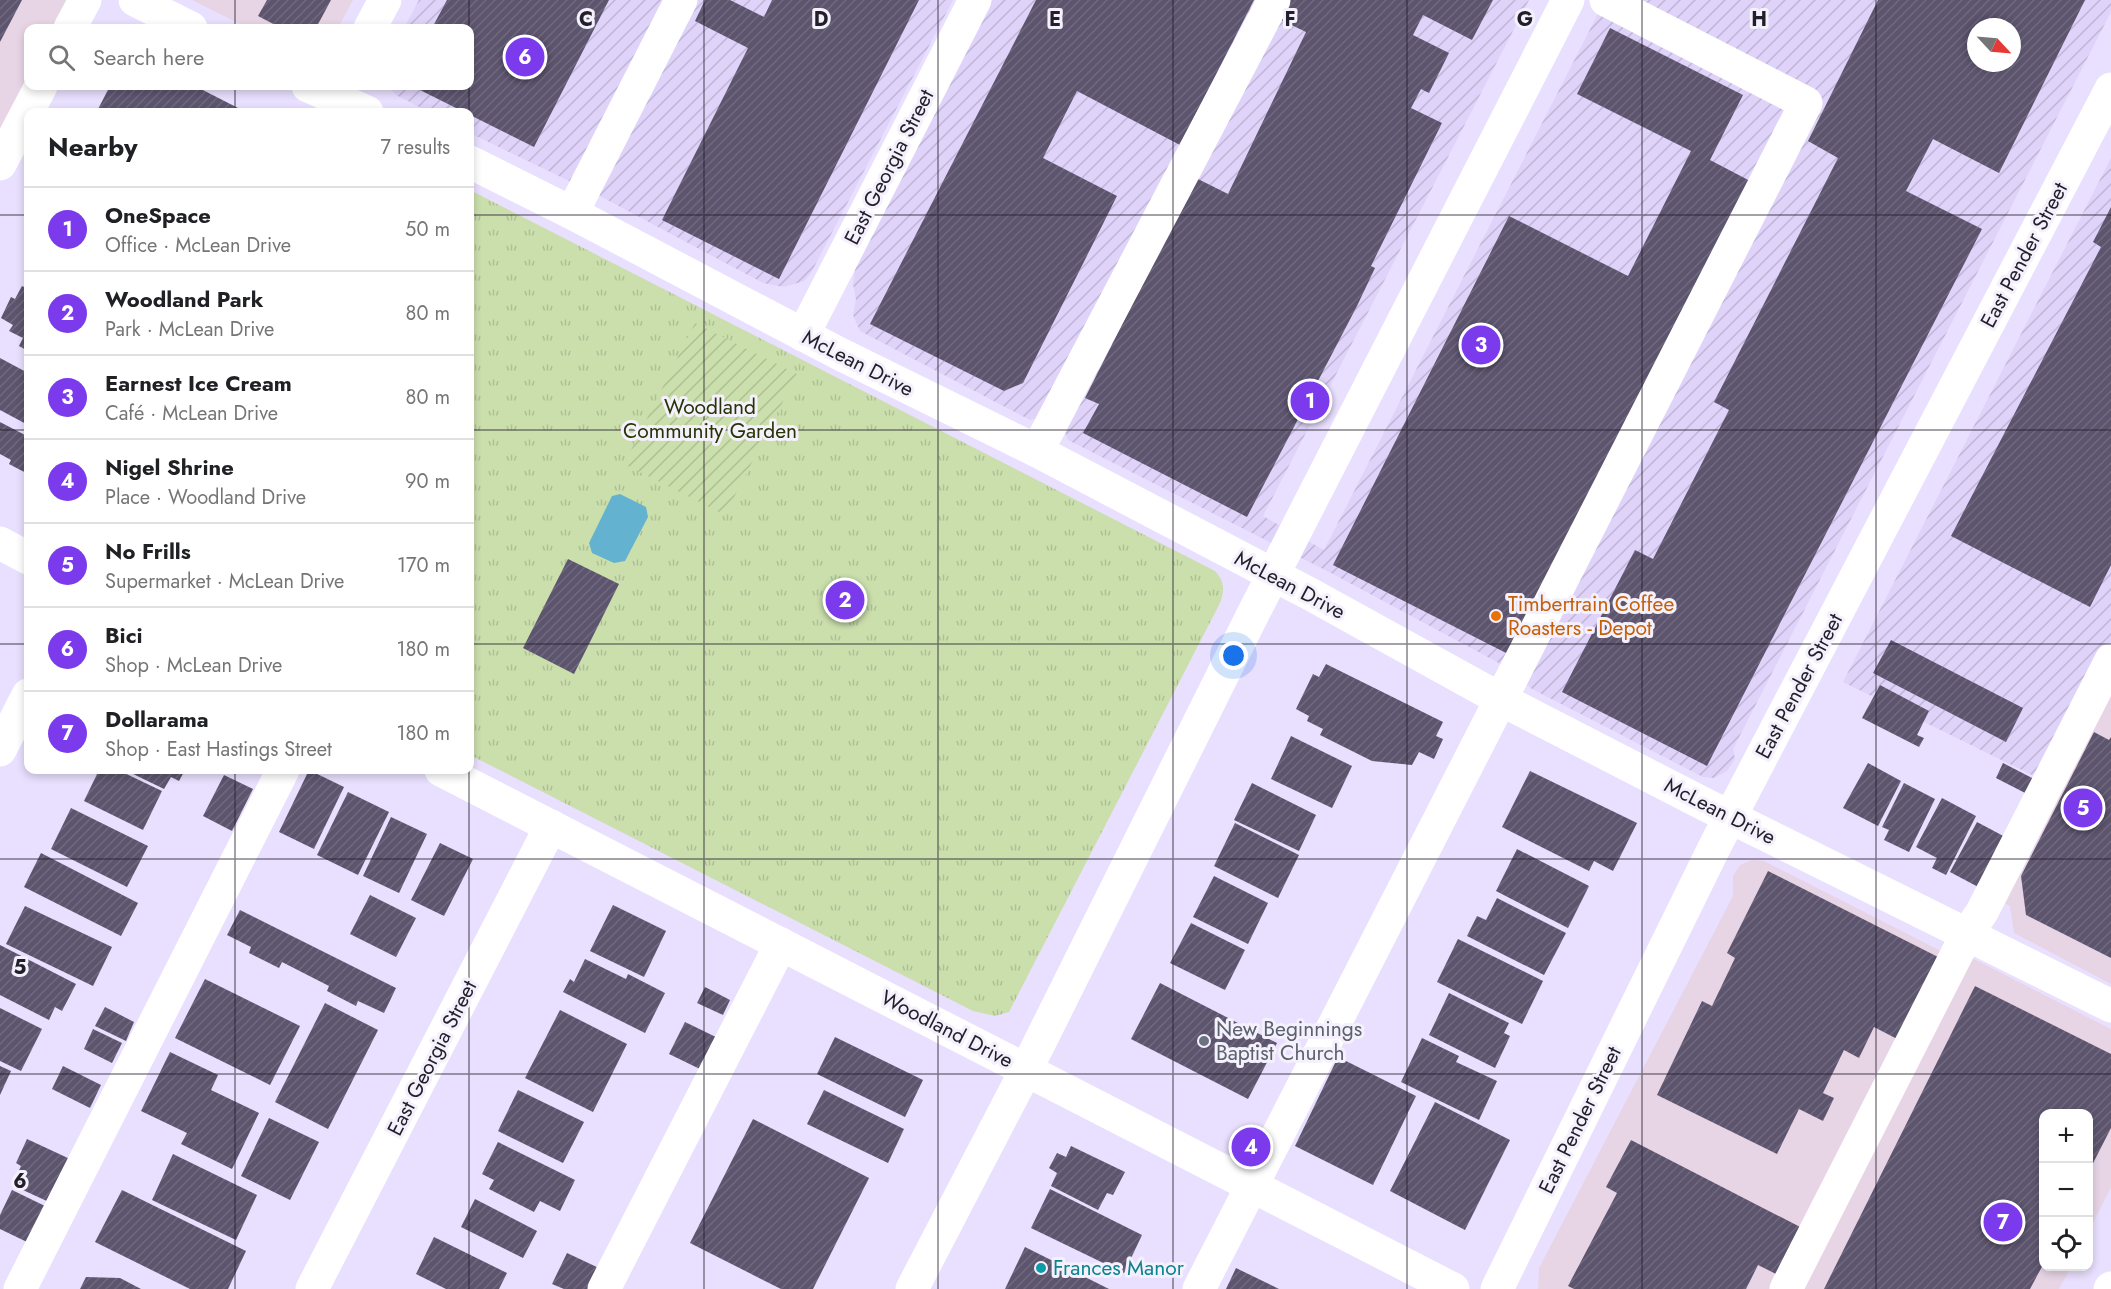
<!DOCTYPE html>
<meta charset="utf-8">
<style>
body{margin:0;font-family:Jost,sans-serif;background:#f2f2f2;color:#202124}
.controls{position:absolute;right:18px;bottom:18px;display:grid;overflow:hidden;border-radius:12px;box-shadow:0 3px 9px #0003}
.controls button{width:54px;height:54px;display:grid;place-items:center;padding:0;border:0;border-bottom:2px solid #e0e0e0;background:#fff;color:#202124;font:30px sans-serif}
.compass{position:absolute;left:1967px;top:18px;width:54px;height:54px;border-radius:50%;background:#fff;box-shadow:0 3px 9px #0003;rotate:116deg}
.you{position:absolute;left:1234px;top:656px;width:21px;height:21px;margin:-15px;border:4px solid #fff;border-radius:50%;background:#1a73e8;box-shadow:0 0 0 9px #1a73e833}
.badge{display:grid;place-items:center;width:39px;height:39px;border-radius:50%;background:#7c3aed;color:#fff;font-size:20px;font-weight:700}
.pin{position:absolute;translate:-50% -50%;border:3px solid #fff;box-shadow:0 2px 6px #0006}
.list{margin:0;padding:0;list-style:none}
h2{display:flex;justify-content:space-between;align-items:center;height:78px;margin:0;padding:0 24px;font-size:26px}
h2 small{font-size:20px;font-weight:400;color:#757577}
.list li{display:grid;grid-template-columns:39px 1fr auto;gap:18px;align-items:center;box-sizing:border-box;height:84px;padding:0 24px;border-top:2px solid #e0e0e0}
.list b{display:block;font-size:22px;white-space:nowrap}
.list p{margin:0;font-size:20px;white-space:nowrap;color:#757577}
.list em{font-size:20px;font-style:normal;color:#757577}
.icon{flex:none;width:33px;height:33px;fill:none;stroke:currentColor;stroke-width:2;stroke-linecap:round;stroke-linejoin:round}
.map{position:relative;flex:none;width:2111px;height:1289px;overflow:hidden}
.search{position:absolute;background:#fff;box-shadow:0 3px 9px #0003;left:24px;top:24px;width:450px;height:66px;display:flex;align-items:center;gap:15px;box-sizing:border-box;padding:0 21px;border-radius:12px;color:#757577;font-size:22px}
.panel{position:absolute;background:#fff;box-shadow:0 3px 9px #0003;left:24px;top:108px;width:450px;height:666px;border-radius:12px}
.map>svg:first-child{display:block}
.commercial{fill:#e7d5e6}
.industrial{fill:url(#industrial-furrows);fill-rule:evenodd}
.park{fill:url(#park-tufts)}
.garden{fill:url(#garden-furrows)}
.water{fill:#62b2d0}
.building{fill:url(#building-hatch);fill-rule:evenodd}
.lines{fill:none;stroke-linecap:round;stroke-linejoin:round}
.minor{stroke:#fff;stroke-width:33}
.major{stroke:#fff;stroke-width:33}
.grid{fill:none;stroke:#221f2a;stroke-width:1.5;stroke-opacity:0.55}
.food-dot{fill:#e8710a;stroke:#f4f0fc;stroke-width:2}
.worship-dot{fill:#6b7280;stroke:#f4f0fc;stroke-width:2}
.culture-dot{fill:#0f9aa8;stroke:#f4f0fc;stroke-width:2}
.labels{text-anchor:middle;stroke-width:6;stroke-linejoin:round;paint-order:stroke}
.street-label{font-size:21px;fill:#221f2a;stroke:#f4f0fc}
.park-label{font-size:21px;fill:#263404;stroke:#f4f0fc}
.food-label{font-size:21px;fill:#c56008;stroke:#f4f0fc;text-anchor:start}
.worship-label{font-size:21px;fill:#5b616d;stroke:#f4f0fc;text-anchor:start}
.culture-label{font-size:21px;fill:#0d838f;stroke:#f4f0fc;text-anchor:start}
.grid-label{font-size:20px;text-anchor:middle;font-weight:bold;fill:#221f2a;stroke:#f4f0fc;stroke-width:6;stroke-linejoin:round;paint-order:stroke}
</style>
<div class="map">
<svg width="2111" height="1289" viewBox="0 0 2111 1289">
<defs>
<pattern id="industrial-furrows" width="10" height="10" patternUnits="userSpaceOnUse" patternTransform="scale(1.5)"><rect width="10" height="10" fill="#dfd3f9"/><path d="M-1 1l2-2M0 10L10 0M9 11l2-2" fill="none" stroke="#bfb5d6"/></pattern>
<pattern id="park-tufts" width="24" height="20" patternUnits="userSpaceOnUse" patternTransform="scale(1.5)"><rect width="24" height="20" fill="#cbdfad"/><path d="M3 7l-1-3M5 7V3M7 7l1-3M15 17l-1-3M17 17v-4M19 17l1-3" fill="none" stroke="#aebf95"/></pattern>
<pattern id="garden-furrows" width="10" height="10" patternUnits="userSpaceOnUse" patternTransform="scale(1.5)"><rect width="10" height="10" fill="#cbdfad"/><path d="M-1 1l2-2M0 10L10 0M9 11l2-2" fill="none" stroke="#aebf95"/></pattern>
<pattern id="building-hatch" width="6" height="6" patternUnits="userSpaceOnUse" patternTransform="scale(1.5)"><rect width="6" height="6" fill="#5d546e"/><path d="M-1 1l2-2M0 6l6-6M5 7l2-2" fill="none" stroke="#70697e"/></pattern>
</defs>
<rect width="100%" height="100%" fill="#e9dffe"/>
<!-- commercial -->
<g class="commercial">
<path d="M0 0H85L70 28H28V86L0 164Z"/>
<path d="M192 0H353L338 28H248Z"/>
<path d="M2111 660V984L2014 933 2010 906 1990 895Z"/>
<path d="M1752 860 1764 861 1939 950 1974 959 2111 1029V1187L2089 1231 2088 1114H2044V1266L2071 1267 2059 1289H1538L1539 1268 1733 896V876L1740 865Z"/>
</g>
<!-- industrial -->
<g class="industrial">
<path d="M419 0H953L811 273 804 281 784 287 763 283 598 195 470 133V112H429L396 95 388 86H470V28H404Z"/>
<path d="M992 0H1529L1263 516 1324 550 1605 0H2111V12L1733 749 1735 759 1727 771 1714 778 1703 777 1532 689 1497 662 1331 573 1068 440 1065 432 1039 418 1030 420 860 331 853 315 856 300 853 284 856 263ZM1976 27H2012V63H1976Z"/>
<path d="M2111 158V662L2048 783 1843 682Z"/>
</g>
<!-- park -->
<path class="park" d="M470 190 1215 571C1225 582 1225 591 1219 605L1009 1012 995 1016 973 1011 470 755Z"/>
<!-- garden -->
<path class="garden" d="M695 323 797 374 725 515 624 464Z"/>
<!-- water -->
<path class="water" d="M620 494 646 507 648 517 625 561 614 563 592 553 589 543 612 496Z"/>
<!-- building -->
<g class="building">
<path d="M0 0H22L0 42Z"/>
<path d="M267 0H331L316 28H281L258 16Z"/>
<path d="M447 0H609L534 147 412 86H470V28H432Z"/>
<path d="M705 0H730L764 17 772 0H919L779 279 662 220 748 48 695 21Z"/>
<path d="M1036 0H1254L1180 145 1077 91 1043 158 1117 196 1023 383 1004 391 870 324Z"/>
<path d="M1287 0H1493L1472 40 1423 15 1413 35 1449 53 1429 93 1421 89 1411 108 1442 123 1371 266 1375 268 1357 306 1247 517 1083 433 1099 404 1085 398 1196 178 1228 194 1306 32 1277 18Z"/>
<path d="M1878 0H2085L1999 173 1933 139 1906 191 1982 229 1707 766 1562 692 1635 550 1653 559 1729 410 1714 402 1838 158 1808 141ZM1976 27H2012V63H1976Z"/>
<path d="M1610 28 1743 95 1710 160 1754 183 1514 657 1333 565 1509 216 1628 276 1691 151 1577 94Z"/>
<path d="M110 86H195L240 109 238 112H100L97 111Z"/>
<path d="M2111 207V565L2090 607 1951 536 2101 247 2093 242Z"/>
<path d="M22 286 28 289V351L19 346 23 338 9 331 13 325 1 318 11 297 15 299Z"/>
<path d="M0 358 28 373V425L0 410Z"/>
<path d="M0 422 25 435 28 432V474L9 464 11 460 0 454Z"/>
<path d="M568 559 619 584 574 674 523 648Z"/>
<path d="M1891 640 2023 708 2006 742 1873 673Z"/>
<path d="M1326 664 1443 722 1436 736 1443 739 1434 759 1419 752 1412 765 1372 761 1320 735 1323 729 1307 721 1309 716 1296 709 1313 674 1319 677Z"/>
<path d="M1880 685 1929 711 1917 735 1924 738 1919 747 1862 718Z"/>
<path d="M2094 732 2109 740 2111 737V958L2026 915 2021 876Z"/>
<path d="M1291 736 1352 766 1332 808 1271 779Z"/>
<path d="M1868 763 1901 781 1878 826 1843 808Z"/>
<path d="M2003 763 2036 780 2029 795 1996 778Z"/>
<path d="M99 770H118L162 791 143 830 84 801Z"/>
<path d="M125 770H185L179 781 171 777 164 789Z"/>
<path d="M309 770 344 787 314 849 279 832Z"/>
<path d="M1530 771 1637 823 1613 871 1594 861 1589 871 1502 827Z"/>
<path d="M224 775 253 789 232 831 203 816Z"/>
<path d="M1252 783 1316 815 1299 851 1234 820Z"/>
<path d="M1904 783 1935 799 1909 852 1884 840 1889 830 1882 827Z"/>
<path d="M348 792 389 812 358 875 317 855Z"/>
<path d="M1942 798 1976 816 1946 875 1932 868 1937 858 1916 847Z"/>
<path d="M71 808 148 846 127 887 51 849Z"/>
<path d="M391 817 427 834 399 893 363 876Z"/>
<path d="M1977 822 2009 839 1982 889 1950 872Z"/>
<path d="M1235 823 1299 855 1278 898 1214 866Z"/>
<path d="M440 843 473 859 444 916 411 900Z"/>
<path d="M1517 849 1589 886 1568 928 1496 891Z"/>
<path d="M41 853 138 903 121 936 24 887Z"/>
<path d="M1768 871 1942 959 1901 1041 1874 1027 1859 1058 1844 1050 1823 1093 1834 1098 1823 1121 1799 1109 1777 1154 1657 1095 1702 1001 1712 1006 1735 958 1727 953Z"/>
<path d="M1214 876 1268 903 1248 944 1193 917Z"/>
<path d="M370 895 416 918 396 957 350 934Z"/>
<path d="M1497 898 1566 933 1544 975 1467 936 1477 916 1486 920Z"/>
<path d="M613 905 666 931 644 977 590 951Z"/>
<path d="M25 906 112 947 93 986 6 944Z"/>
<path d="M240 910 396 988 384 1013 358 1001 356 1006 327 991 329 986 282 962 279 968 249 953 251 947 227 935Z"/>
<path d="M1191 923 1245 950 1225 990 1170 963Z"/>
<path d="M1458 939 1543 981 1522 1024 1437 982Z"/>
<path d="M0 945 76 984 62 1011 55 1007 49 1020 0 995Z"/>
<path d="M585 959 626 979 628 974 665 993 645 1033 563 992 570 979 574 982Z"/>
<path d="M205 979 300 1026 270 1085 175 1038Z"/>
<path d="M1160 983 1277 1043 1248 1099 1131 1039Z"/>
<path d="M1975 986 2111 1054V1128L2088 1173V1114H2044V1263L2030 1289H1824Z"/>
<path d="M705 987 730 1000 723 1015 697 1003Z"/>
<path d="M1449 993 1509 1023 1504 1033 1510 1036 1495 1068 1429 1035Z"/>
<path d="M325 1003 378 1030 328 1129 275 1102Z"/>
<path d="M105 1007 134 1022 126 1041 95 1026Z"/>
<path d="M0 1008 42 1029 21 1071 0 1061Z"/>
<path d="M560 1010 627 1044 593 1112 525 1078Z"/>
<path d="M685 1022 720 1039 704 1071 669 1054Z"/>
<path d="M93 1029 122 1043 112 1063 84 1049Z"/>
<path d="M835 1037 923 1080 905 1117 817 1074Z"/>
<path d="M1422 1038 1459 1056 1456 1062 1497 1081 1479 1120 1401 1082Z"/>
<path d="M170 1052 218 1075 211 1090 259 1113 232 1169 181 1144 187 1133 141 1111Z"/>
<path d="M1338 1057 1416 1096 1373 1185 1295 1146Z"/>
<path d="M0 1066 11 1071 0 1095Z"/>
<path d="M63 1066 101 1085 90 1108 52 1089Z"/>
<path d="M518 1090 584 1122 563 1163 498 1131Z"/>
<path d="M824 1090 904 1129 888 1163 807 1124Z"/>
<path d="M1435 1102 1510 1140 1465 1230 1390 1191Z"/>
<path d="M269 1118 319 1142 290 1200 241 1176Z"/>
<path d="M753 1119 869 1178 813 1289H781L690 1243Z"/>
<path d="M27 1139 70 1159 49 1202 12 1185 21 1166 16 1163Z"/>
<path d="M1631 1140 1804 1229 1780 1276 1758 1265 1746 1289H1574L1568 1286 1617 1193 1606 1187Z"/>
<path d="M498 1142 575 1180 560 1211 540 1201 534 1212 489 1189 494 1180 482 1174Z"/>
<path d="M1071 1146 1125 1172 1113 1195 1107 1193 1098 1210 1051 1186 1057 1173 1049 1168 1057 1153 1066 1157Z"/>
<path d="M173 1154 257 1195 236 1240 152 1200Z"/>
<path d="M1050 1189 1142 1235 1124 1273 1031 1228Z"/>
<path d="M12 1190 45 1206 27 1242 0 1229V1215Z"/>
<path d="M122 1190 246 1251 228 1289H190L95 1242Z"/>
<path d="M475 1199 537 1231 523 1258 461 1227Z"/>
<path d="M434 1237 507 1273 499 1289H446L416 1274Z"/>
<path d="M1025 1247 1109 1289H1005Z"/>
<path d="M567 1253 601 1269 593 1289H564L552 1284Z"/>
<path d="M1236 1268 1279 1289H1226Z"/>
<path d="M86 1277 120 1278 141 1289H80Z"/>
</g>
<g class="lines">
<!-- minor -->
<g class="minor">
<path d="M135 0 191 28"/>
<path d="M70 28 85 0"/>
<path d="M370 28 385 0"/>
<path d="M308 86 367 112"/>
<path d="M470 162 572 213 838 353 1037 451 1310 594 1502 700 1704 804 2111 1006"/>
<path d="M0 164 41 86"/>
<path d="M572 213 681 0"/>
<path d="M803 335 975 0"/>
<path d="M1037 451 1274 0"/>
<path d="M0 543 28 558"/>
<path d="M0 750 28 695"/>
<path d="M441 770 1453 1289"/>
<path d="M20 1289 283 770"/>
<path d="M312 1289 551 826"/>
<path d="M604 1289 781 944"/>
<path d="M912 1289 1026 1070 1255 610 1568 0"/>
<path d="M1199 1289 1806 103 1606 0"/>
<path d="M1497 1289 1716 844 2111 89"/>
<path d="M1786 1289 1967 934 1982 912 2111 660"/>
</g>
<!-- major -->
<path class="major" d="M2110 1289 2111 1288"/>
</g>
<!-- grid -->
<path class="grid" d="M235 0V28M469 0V28M704 0V1289M938 0V1289M1173 0V1289M1407 0V1289M1642 0V1289M1876 0V1289M235 86V112M469 86V112M0 215H28M470 215H2111M0 430H28M470 430H2111M0 644H28M470 644H2111M235 770V1289M469 770V1289M0 859H2111M0 1074H2111"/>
<!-- markers -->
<circle class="food-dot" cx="1496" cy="616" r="6"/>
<circle class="worship-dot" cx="1204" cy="1041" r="6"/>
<circle class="culture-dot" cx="1041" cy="1268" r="6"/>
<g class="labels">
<!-- street labels -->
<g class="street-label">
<text transform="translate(889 167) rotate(-63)" y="7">East Georgia Street</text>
<text transform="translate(2024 255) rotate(-62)" y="7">East Pender Street</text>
<text transform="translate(858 363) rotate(27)" y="7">McLean Drive</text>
<text transform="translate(1290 585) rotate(28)" y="7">McLean Drive</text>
<text transform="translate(1799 686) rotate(-62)" y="7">East Pender Street</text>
<text transform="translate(1720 811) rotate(27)" y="7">McLean Drive</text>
<text transform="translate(947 1029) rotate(27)" y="7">Woodland Drive</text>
<text transform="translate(432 1058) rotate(-63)" y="7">East Georgia Street</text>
<text transform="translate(1580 1120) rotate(-64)" y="7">East Pender Street</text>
</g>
<!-- park labels -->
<g class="park-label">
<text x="710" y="414">Woodland<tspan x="710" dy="24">Community Garden</tspan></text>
</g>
<!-- food labels -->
<g class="food-label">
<text x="1508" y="611">Timbertrain Coffee<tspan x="1508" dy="24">Roasters - Depot</tspan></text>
</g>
<!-- worship labels -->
<g class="worship-label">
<text x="1216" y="1036">New Beginnings<tspan x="1216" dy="24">Baptist Church</tspan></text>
</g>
<!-- culture labels -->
<g class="culture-label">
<text x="1053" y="1275">Frances Manor</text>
</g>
</g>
<g class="grid-label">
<text x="586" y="26">C</text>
<text x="821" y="26">D</text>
<text x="1055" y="26">E</text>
<text x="1290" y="26">F</text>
<text x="1525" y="26">G</text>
<text x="1759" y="26">H</text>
<text x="20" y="974">5</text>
<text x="20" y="1188">6</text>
</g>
</svg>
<div class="controls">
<button>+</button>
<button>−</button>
<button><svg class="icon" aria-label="locate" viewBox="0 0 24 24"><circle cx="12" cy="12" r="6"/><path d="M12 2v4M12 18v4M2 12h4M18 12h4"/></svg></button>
</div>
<svg class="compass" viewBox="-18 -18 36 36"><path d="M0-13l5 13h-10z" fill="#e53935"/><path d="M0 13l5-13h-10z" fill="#757577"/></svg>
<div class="you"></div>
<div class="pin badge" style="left:1310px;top:401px">1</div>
<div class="pin badge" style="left:845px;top:600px">2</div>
<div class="pin badge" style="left:1481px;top:345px">3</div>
<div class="pin badge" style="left:1251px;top:1147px">4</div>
<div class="pin badge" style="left:2083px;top:808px">5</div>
<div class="pin badge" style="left:525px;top:57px">6</div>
<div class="pin badge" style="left:2003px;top:1222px">7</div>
<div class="search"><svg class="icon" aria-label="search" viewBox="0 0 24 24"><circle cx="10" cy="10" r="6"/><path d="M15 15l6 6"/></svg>Search here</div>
<section class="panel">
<h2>Nearby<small>7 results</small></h2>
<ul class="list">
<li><span class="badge">1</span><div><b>OneSpace</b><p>Office · McLean Drive</p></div><em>50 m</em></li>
<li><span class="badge">2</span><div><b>Woodland Park</b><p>Park · McLean Drive</p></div><em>80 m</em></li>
<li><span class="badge">3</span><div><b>Earnest Ice Cream</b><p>Café · McLean Drive</p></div><em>80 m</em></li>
<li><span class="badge">4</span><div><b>Nigel Shrine</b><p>Place · Woodland Drive</p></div><em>90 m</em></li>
<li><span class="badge">5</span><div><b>No Frills</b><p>Supermarket · McLean Drive</p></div><em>170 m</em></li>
<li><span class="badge">6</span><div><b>Bici</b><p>Shop · McLean Drive</p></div><em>180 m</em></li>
<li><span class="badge">7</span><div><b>Dollarama</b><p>Shop · East Hastings Street</p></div><em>180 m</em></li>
</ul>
</section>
</div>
